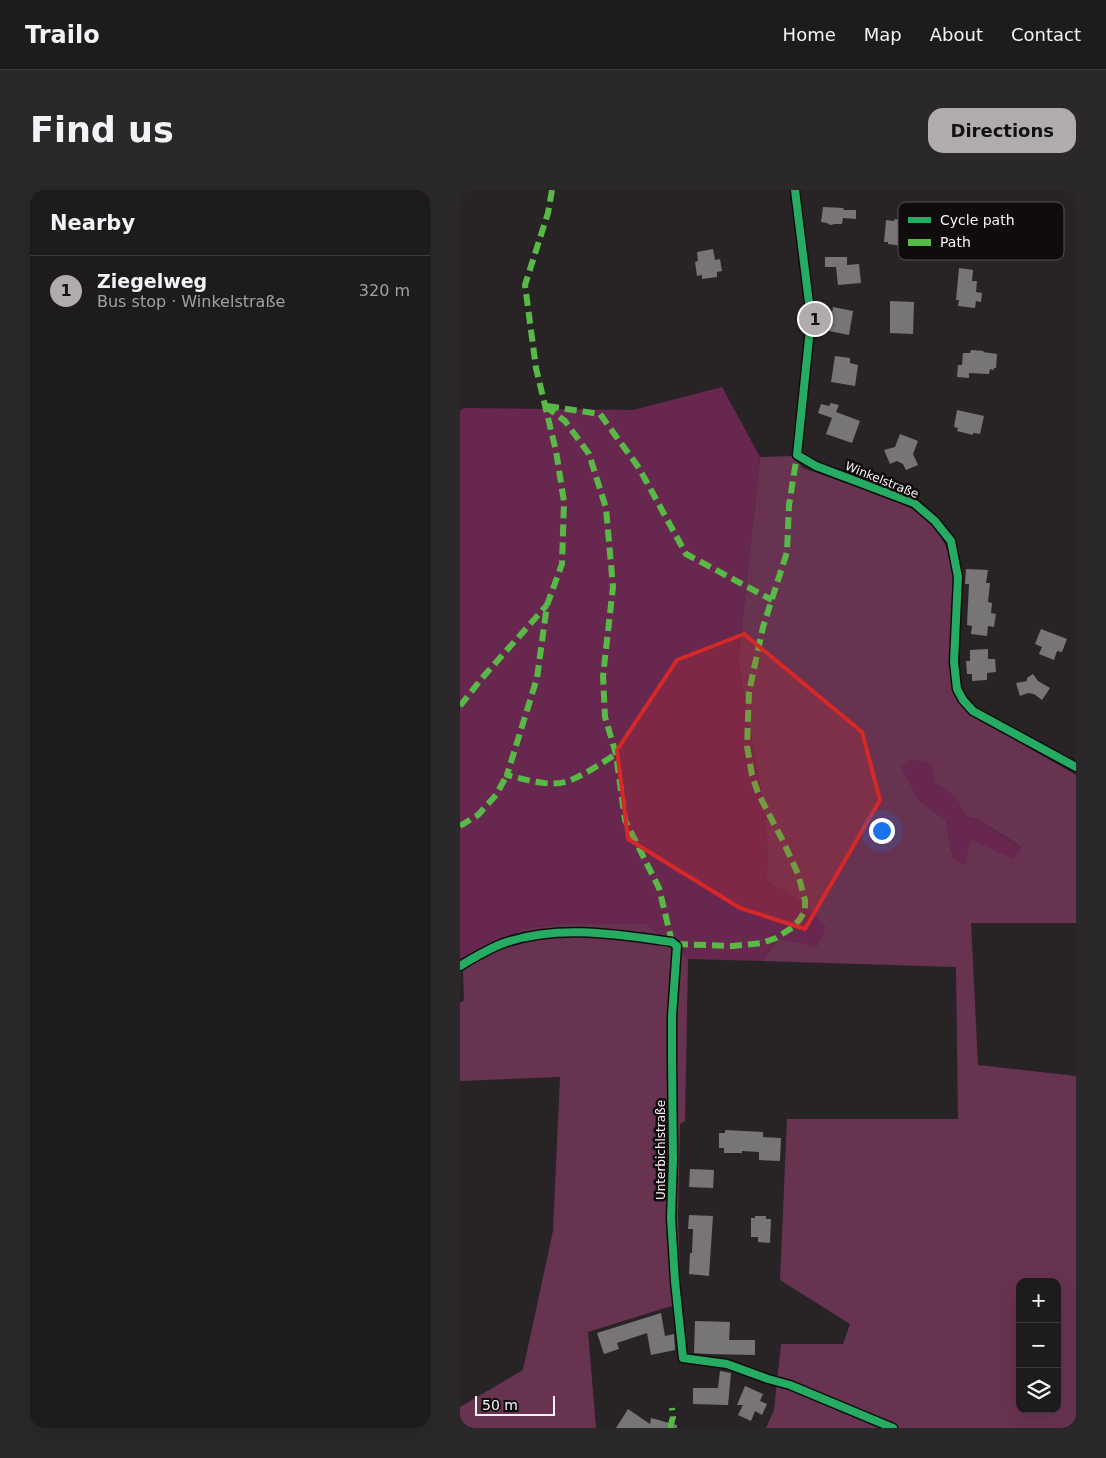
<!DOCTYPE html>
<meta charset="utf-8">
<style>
body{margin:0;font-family:"DejaVu Sans",sans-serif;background:#2b2829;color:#f1f3f6}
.controls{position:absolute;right:15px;bottom:15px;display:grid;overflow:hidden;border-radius:10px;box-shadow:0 5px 20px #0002}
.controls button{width:45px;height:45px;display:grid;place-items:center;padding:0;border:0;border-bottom:1px solid #3c393b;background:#1e1b1c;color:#f1f3f6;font:25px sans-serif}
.scale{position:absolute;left:15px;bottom:12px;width:80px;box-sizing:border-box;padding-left:5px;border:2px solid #f9f3f6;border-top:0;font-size:14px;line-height:18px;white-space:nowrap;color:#f9f3f6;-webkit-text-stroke:4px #100c0e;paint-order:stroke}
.you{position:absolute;left:421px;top:640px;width:18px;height:18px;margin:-12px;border:4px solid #fff;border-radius:50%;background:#1a73e8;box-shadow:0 0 0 8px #1a73e833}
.badge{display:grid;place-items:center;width:32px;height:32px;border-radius:50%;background:#b0abad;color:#111;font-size:16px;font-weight:700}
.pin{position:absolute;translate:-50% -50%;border:2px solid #fff;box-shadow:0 1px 5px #0006}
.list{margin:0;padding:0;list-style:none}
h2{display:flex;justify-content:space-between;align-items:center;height:65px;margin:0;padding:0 20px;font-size:21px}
h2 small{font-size:16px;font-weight:400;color:#a1a1a3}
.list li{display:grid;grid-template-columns:32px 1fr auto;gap:15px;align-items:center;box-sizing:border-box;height:70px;padding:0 20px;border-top:1px solid #3c393b}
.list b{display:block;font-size:19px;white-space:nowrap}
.list p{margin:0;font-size:16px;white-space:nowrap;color:#a1a1a3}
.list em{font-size:16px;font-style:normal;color:#a1a1a3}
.icon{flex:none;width:28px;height:28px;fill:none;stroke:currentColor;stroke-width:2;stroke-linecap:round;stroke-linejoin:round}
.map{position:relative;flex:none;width:616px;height:1238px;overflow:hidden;border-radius:15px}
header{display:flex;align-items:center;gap:30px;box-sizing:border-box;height:70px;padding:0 25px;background:#1e1b1c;border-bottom:1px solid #3c393b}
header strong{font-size:24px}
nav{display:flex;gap:28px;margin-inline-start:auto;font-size:18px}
.intro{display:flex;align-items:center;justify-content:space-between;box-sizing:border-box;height:120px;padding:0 30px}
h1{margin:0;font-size:35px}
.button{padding:12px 22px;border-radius:15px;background:#b0abad;color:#111;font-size:18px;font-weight:700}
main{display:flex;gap:30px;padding:0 30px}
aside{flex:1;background:#1e1b1c;border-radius:15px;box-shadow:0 5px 20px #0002}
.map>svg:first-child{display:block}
.green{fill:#683351;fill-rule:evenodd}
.forest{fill:#68274f}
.building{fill:#787576}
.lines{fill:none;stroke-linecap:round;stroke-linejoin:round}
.minor{stroke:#655b61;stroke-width:10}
.quiet{stroke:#58b947;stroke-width:6;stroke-dasharray:12 6;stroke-linecap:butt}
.cycleway-casing{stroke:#100c0e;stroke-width:11}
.cycleway{stroke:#26ab63;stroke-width:8}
.marked{fill:#d62828;fill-opacity:0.2;stroke:#d62828;stroke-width:4;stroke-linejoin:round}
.labels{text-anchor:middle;stroke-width:5;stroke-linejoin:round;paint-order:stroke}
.street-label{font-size:12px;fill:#f9f3f6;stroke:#100c0e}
.key{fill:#100c0e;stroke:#565154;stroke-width:1}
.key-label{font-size:14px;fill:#f9f3f6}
</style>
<header>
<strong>Trailo</strong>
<nav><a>Home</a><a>Map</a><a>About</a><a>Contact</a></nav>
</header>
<div class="intro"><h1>Find us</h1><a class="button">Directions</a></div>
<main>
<aside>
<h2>Nearby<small></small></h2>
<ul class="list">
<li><span class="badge">1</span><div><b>Ziegelweg</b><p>Bus stop · Winkelstraße</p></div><em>320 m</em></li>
</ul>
</aside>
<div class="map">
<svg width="616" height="1238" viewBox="0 0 616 1238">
<rect width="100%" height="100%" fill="#282426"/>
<!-- green -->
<g class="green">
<path d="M333 266 343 278 432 309 454 320 471 333 482 349 489 363 494 385 491 489 522 531 616 585V733H511L518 875 616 886V1238H306L314 1220 321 1154H383L390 1134 320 1090 327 929H498L496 777 302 771 319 749 349 717 307 691 306 630 278 470 300 267ZM475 594 495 607 506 626 519 630 561 657 553 668 511 649 493 668 486 630 458 610ZM560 1092H597V1219H560Z"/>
<path d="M99 734H187L228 769 225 931 220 934 218 1026 221 1113 128 1142 136 1238H0V1217L63 1180 93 1041 100 887 0 891V813L4 810 3 781 0 769 63 739Z"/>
</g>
<!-- forest -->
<g class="forest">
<path d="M262 197 300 267 278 470 306 630 307 691 349 717 366 737 357 757 319 749 302 771 228 769 187 734H99L63 739 0 769V221L4 218 173 220Z"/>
<path d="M452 569 472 574 475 594 495 607 506 626 519 630 562 658 553 669 511 649 505 676 493 668 486 630 458 610 441 577Z"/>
</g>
<!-- building -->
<g class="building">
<path d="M363 17 384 18 383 20H396V29L383 28 382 34H375L370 35 367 33 361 32Z"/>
<path d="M435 29 455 33 452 55 443 54V56L428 54V52H424L426 30 434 31Z"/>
<path d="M253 59 255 70 260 69 262 81 257 82V87L242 89V85L237 86 235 72 238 71 237 62Z"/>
<path d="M365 67H387V75L399 74 401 93 378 95 376 77H365Z"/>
<path d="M499 78 513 80 512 91H517L516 102 522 103 521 112 516 111 515 118 498 116 499 110H496Z"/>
<path d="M430 111 454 112 453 144 430 143Z"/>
<path d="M373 117 393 121 389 145 369 141Z"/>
<path d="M511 160 524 161 523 162 537 164 536 178H534V180L530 179 529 184 509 183V188L497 187 498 175H502L503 163H510Z"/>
<path d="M375 166 390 168V173L398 175 395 196 371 192Z"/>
<path d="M371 213 379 215 376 222 400 231 392 253 366 244 372 228 358 223 361 214 369 216Z"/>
<path d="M497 220 524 226 520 244 513 243V245L497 241 498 238 494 237Z"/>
<path d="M440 244 458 251 453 264 458 275 446 280 443 274 437 271 430 274 424 260 435 257Z"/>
<path d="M506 379 528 380 526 393H530L528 412 532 413 531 423 536 424 534 437 528 436 527 446 511 444 512 436 507 435 509 394H505Z"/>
<path d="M581 439 607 449 602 462 597 461 594 470 579 464 582 457 575 454Z"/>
<path d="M528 459V469H535L536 482 527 483V490L512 491V484H507L506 471H510V460Z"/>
<path d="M573 484 578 491 590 498 582 510 574 504 568 503 560 506 556 493 567 491V488Z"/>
<path d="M265 940 303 942V947L321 948 320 971 299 970V962L282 961V963H264V958H259V943H265Z"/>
<path d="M230 979 254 980 253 998 229 997Z"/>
<path d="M229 1025 253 1026 249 1086 229 1084 230 1063H232L233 1039H228Z"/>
<path d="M295 1026H306V1029H311L310 1053 298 1052V1047H291V1028H295Z"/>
<path d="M201 1123 205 1146 214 1144 215 1160 191 1165 187 1143 157 1153 159 1159 144 1164 137 1143Z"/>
<path d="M235 1131 270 1132 269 1150H295V1165L248 1164 234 1163Z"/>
<path d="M260 1181 271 1183 268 1215 233 1214V1198H258Z"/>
<path d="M285 1196 303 1204 300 1211 307 1214 302 1225 295 1221 291 1231 278 1225 283 1215H277Z"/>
<path d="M168 1219 190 1234 191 1228 217 1235V1238H156Z"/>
</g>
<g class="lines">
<!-- minor -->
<g class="minor">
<path d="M335 0 351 129 337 265 356 276 454 313 475 331 491 351 498 387 494 472 497 499 503 510 513 521 616 577"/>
<path d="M0 776C13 768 27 760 41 754 96 734 155 744 212 752L217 756 212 826V868L213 969 211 1028 215 1091 223 1168 267 1174 308 1189 330 1195 433 1238"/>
</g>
<!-- quiet -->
<g class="quiet">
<path d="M92 0 88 23 65 95 76 178 96 261 104 312 102 374 87 415 77 488 47 585C63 589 90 597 105 592 120 588 142 573 156 564"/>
<path d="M85 216 105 231 129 264 146 318 153 397 143 486 145 527 156 564 165 630 199 698 212 752"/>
<path d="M87 216 140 224 179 278 226 364 312 410"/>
<path d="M0 516 23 487 87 415"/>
<path d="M0 636 18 625 36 605 47 585"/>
<path d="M216 754 273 756 302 753 316 748 333 737 340 729 345 720V710L338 684 323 651 298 603 292 585 287 556 289 502 303 437 327 362 329 315 337 265"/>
<path d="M210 1238 213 1227 212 1218"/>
<path d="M614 1238 616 1233"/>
</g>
<!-- cycleway casing -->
<g class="cycleway-casing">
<g id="cycleway">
<path d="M335 0 351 129 337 265 356 276 454 313 475 331 491 351 498 387 494 472 497 499 503 510 513 521 616 577"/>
<path d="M0 776C13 768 27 760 41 754 96 734 155 744 212 752L217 756 212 826V868L213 969 211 1028 215 1091 223 1168 267 1174 308 1189 330 1195 433 1238"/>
</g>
</g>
<!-- cycleway -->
<use href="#cycleway" class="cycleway"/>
</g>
<!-- marked area -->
<path class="marked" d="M284 444 402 542 420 610 345 739 280 718 168 649 157 560 217 470Z"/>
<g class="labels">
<!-- street labels -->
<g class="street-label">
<text transform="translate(422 290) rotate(22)" y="4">Winkelstraße</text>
<text transform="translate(201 960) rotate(-90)" y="4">Unterbichlstraße</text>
</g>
</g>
<!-- legend -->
<rect x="438" y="12" width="166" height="58" rx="8" class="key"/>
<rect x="448" y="27" width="23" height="6" fill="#26ab63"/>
<rect x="448" y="49" width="23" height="7" fill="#58b947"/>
<g class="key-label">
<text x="480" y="35">Cycle path</text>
<text x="480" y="57">Path</text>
</g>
</svg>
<div class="controls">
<button>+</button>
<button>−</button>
<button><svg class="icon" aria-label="layers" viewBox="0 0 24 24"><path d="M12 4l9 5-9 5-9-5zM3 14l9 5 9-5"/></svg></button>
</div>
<div class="scale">50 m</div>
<div class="you"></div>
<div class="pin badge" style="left:355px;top:129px">1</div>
</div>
</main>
